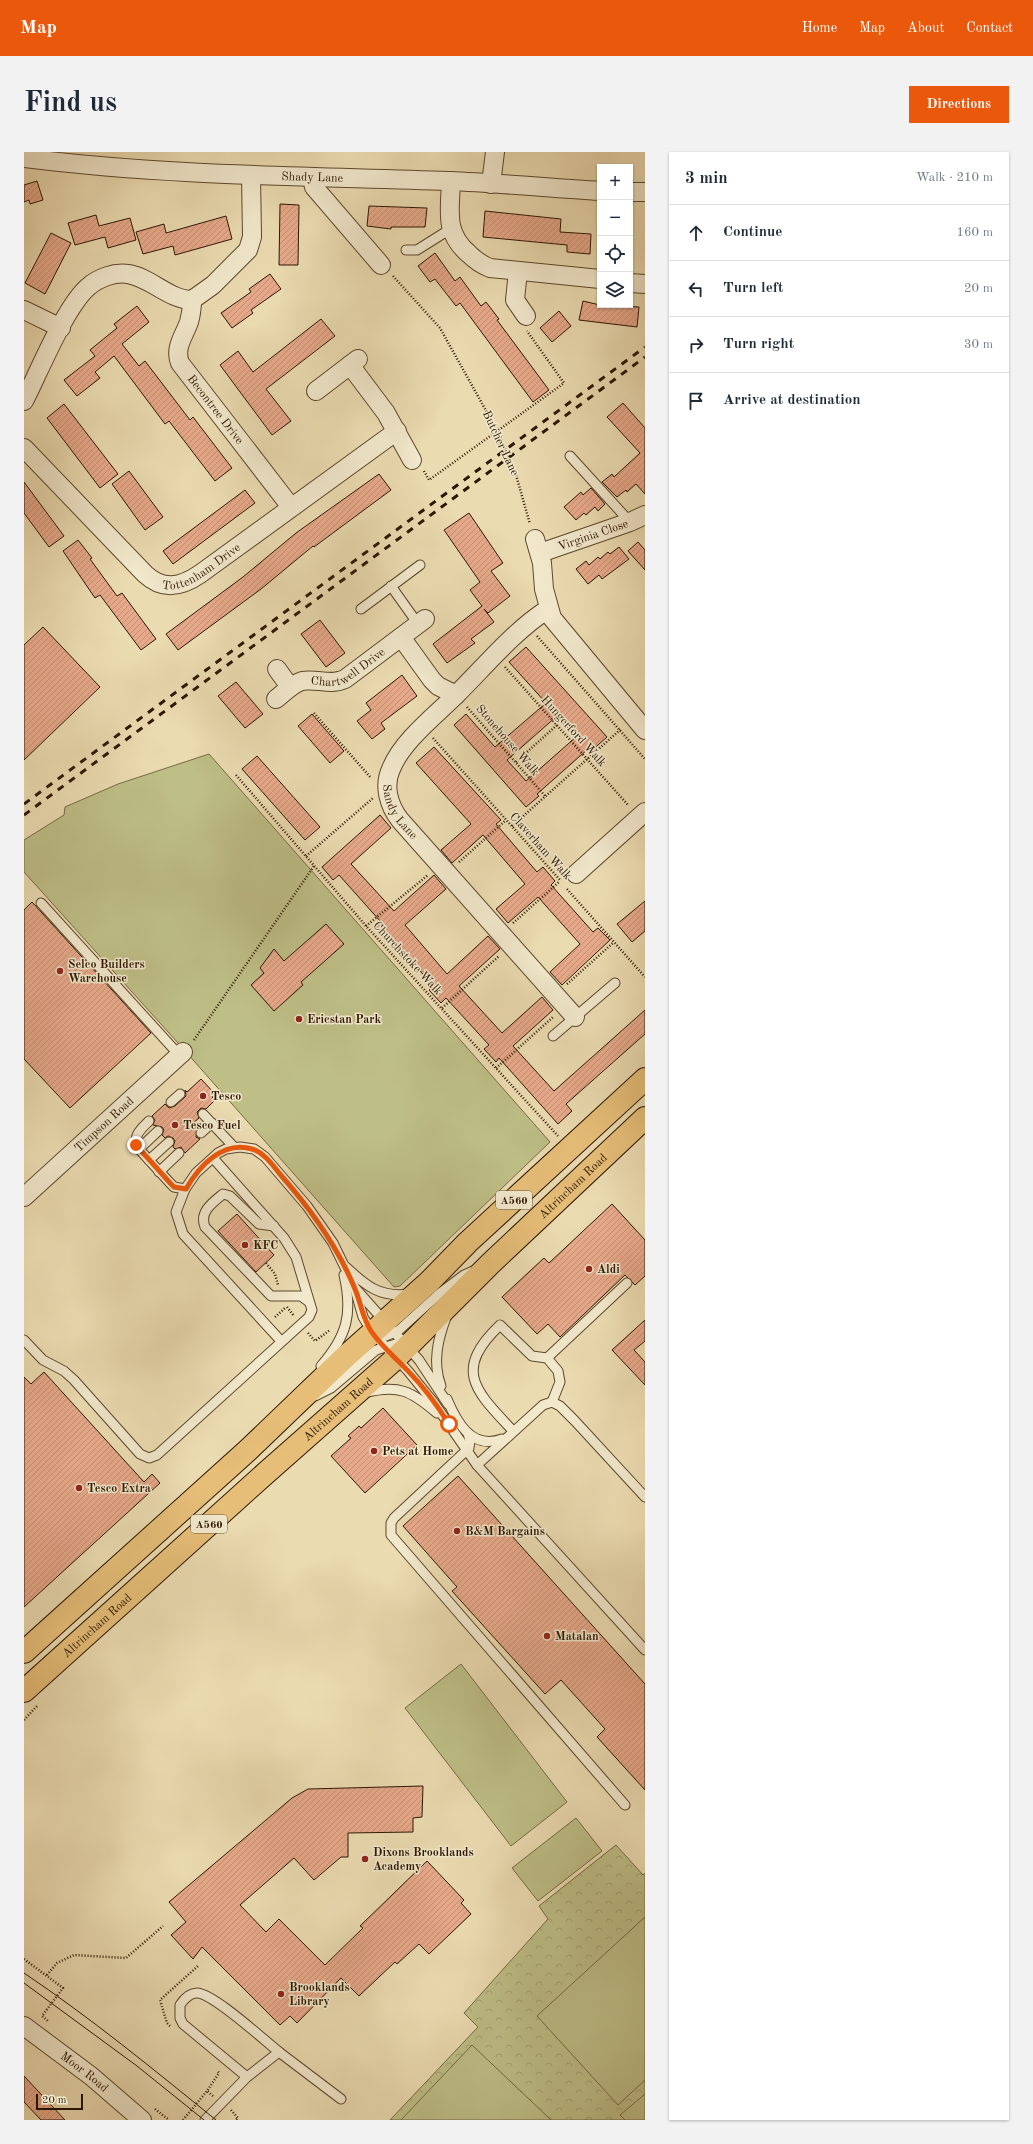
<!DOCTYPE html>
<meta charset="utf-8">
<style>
body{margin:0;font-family:"Old Standard TT",serif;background:#f2f2f3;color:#1f2937}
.controls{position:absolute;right:12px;top:12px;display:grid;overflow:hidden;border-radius:0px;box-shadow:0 1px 3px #0004}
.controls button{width:36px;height:36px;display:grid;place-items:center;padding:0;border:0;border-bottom:1px solid #e0e1e3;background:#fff;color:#1f2937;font:20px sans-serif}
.scale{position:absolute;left:12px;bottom:10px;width:47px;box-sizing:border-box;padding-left:4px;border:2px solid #2d1700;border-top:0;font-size:11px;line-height:14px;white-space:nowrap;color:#2d1700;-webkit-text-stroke:3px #f2e8cc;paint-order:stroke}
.stop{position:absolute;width:12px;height:12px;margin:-9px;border:3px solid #ea580c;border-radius:50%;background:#fff}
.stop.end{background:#ea580c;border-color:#fff;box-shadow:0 1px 4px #0008}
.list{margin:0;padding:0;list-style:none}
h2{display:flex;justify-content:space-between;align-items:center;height:52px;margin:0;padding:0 16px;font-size:17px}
h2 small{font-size:13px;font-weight:400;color:#747a83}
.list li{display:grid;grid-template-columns:26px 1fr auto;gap:12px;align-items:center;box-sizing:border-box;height:56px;padding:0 16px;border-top:1px solid #e0e1e3}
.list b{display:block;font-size:15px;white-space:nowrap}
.list em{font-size:13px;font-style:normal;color:#747a83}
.icon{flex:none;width:22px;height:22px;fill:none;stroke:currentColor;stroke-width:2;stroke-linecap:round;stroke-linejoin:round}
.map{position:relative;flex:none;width:621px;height:1968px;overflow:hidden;border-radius:0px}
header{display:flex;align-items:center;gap:24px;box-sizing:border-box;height:56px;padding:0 20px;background:#ea580c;color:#fff}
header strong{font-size:19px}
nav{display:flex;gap:22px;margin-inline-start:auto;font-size:14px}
.intro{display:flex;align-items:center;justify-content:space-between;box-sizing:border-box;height:96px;padding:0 24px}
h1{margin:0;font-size:28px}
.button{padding:10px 18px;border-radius:0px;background:#ea580c;color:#fff;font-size:14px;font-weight:700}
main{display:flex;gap:24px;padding:0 24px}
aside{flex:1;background:#fff;border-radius:0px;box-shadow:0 1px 3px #0004}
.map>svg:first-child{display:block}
.forest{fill:url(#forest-crowns);stroke:#766a44}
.garden{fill:#bebe87;stroke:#766a44}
.building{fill:url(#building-hatch);stroke:#2d1700;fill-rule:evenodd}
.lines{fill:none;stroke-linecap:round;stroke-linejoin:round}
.service-casing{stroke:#5c482c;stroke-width:11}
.minor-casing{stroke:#5c482c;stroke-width:20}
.trunk-casing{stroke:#2d1700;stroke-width:24}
.path{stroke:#2d1700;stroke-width:2.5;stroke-dasharray:1 2;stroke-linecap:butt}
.service{stroke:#f2e8cc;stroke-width:9}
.minor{stroke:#f2e8cc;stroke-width:18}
.trunk{stroke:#e6be78;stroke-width:22}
.tram{stroke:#2d1700;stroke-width:1}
.rail{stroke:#2d1700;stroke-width:3;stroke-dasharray:7 7;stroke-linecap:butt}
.path-bridge{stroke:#2d1700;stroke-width:2.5;stroke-dasharray:1 2;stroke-linecap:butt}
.route{stroke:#ea580c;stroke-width:5}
.poi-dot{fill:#8f2418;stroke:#f2e8cc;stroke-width:1.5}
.labels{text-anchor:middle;stroke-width:3;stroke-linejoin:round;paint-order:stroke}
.shield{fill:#f2e8cc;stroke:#68563d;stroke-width:1}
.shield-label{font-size:11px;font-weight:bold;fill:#2d1700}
.street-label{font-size:12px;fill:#2d1700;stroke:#f2e8cc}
.poi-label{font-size:12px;font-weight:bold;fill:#2d1700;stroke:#f2e8cc;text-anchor:start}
</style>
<header>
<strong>Map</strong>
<nav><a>Home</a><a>Map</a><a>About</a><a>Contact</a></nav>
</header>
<div class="intro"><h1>Find us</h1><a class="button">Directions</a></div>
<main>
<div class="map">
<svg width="621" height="1968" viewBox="0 0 621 1968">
<defs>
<pattern id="forest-crowns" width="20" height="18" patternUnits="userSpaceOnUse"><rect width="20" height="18" fill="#bebe87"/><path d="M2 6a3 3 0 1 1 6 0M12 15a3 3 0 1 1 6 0" fill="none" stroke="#a4a373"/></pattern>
<pattern id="building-hatch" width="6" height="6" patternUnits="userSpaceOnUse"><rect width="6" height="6" fill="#e7a98b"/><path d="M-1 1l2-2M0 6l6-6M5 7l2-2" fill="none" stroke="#c69176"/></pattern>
</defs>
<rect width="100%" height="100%" fill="#ebdbb1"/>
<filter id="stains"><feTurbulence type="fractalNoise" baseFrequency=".005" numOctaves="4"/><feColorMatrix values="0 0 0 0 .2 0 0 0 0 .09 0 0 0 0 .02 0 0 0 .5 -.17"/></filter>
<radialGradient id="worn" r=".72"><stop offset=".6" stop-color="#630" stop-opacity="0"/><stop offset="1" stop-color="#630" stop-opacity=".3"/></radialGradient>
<!-- forest -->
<path class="forest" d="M592 1693 619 1723 621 1721V1968H366L454 1875 440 1861 524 1767 515 1754Z"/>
<!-- garden -->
<g class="garden">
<path d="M185 602 526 990 376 1134 370 1135 154 891 0 720V688L40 663 41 655 94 632Z"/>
<path d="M437 1512 543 1650 487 1694 381 1556Z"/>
<path d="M552 1666 578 1699 514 1749 488 1716Z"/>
<path d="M621 1765V1928L594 1953 513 1864Z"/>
<path d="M448 1893 527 1968H377Z"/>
<path d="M621 1942V1968H601L596 1963Z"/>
</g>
<!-- building -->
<g class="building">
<path d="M13 29 19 48 6 52 5 48 0 50V33Z"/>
<path d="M256 52 275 53 274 113H255Z"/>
<path d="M345 54 403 56 401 75H367V77L343 74Z"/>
<path d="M461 59 537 67 536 80 567 82 566 102 543 100V93L459 85Z"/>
<path d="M72 63 75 74 106 66 112 88 84 96 81 85 51 93 44 71Z"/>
<path d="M202 64 208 87 151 103 149 94 119 102 112 80 140 72 142 81Z"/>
<path d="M27 81 47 91 21 142 1 131Z"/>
<path d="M411 101 431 129 436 125 457 154 462 150 475 167 473 168 525 238 509 250 436 151 432 154 411 127 406 130 394 114Z"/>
<path d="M246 122 257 137 227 158 229 161 208 176 197 161 227 140 225 137Z"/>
<path d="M559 149 576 153 615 155 613 175 555 168Z"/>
<path d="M113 154 125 170 98 192 115 214 121 209 166 268 169 265 208 316 191 329 145 269 141 272 90 204 71 220 76 226 53 244 40 228 71 204 66 198 93 176 90 172Z"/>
<path d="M535 159 547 174 528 190 516 176Z"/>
<path d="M297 167 311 184 242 237 267 269 248 283 196 213 214 199 229 220Z"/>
<path d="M599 251 621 276V342L612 332 603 340 602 338 593 345 578 330 588 322 590 325 616 301 583 265Z"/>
<path d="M40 252 94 322 76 336 23 266Z"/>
<path d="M105 319 139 365 121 378 88 332Z"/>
<path d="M355 322 367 338 290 395 289 394 237 437 154 498 142 482 219 425 272 381Z"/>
<path d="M0 330 40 384 25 395 0 361Z"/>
<path d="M567 336 581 352 574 359 571 355 562 363 560 361 552 368 540 355 557 340 559 343Z"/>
<path d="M221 338 231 351 149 412 139 399Z"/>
<path d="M445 361 479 411 467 419 486 444 464 461 460 457 470 470 447 487 451 491 423 511 409 492 458 454 446 438 456 430 420 378Z"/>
<path d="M54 388 68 406 66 407 93 444 98 441 132 487 117 498 76 443 71 446 39 399Z"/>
<path d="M614 390 621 398V418L604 399Z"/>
<path d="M595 395 605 407 578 427 575 423 564 432 552 417 562 409 565 413 574 405 576 407 584 400 586 402Z"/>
<path d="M296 468 321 501 302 515 277 482Z"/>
<path d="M19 475 76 535 0 608V493Z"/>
<path d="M502 495 583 585 566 600 564 597 513 642 515 644 502 655 430 573 442 562 471 595 522 551 485 510ZM533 564 552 585 502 629 483 608Z"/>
<path d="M378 523 393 544 357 571 361 577 348 587 333 569 347 558 342 551Z"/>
<path d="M212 530 239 562 221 576 194 544Z"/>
<path d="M288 562 320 599 306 611 274 574Z"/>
<path d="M410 595 477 668 472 672 513 720 519 715 531 729 527 733 569 780 574 776 586 788 538 833 526 820 556 792 514 745 484 771 472 757 501 732 459 683 428 711 417 698 447 672 392 611Z"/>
<path d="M233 604 296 675 281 688 218 617Z"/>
<path d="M356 663 367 676 327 712 370 759 410 723 422 737 381 773 423 822 464 784 476 797 435 834 478 881 518 845 529 858 489 894 530 939 621 858V882L542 952 548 959 534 972 475 906 472 910 460 897 465 893 422 846 417 851 405 838 409 834 367 785 363 790 351 776 357 770 315 723 309 728 298 715Z"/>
<path d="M621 749V779L608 790 593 772Z"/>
<path d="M8 750 127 881 46 956 0 907V758Z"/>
<path d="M302 772 320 792 277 830 279 833 250 859 227 833 240 821 236 816 250 797 260 809Z"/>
<path d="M177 927 191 942 188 945 191 948 182 957 177 956 173 960 175 966 168 972 173 977 172 985 176 987 161 1001 157 995 151 997 149 995 151 989 149 986 144 984 141 986 138 983 140 978 138 975 129 973 131 968 128 964 141 952 145 956 151 954 162 944 161 938 163 940Z"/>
<path d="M588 1052 621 1088V1124L611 1133 601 1123 536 1185 524 1172 513 1182 478 1145 520 1106 525 1111Z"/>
<path d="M213 1062 250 1103 232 1120 194 1079Z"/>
<path d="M621 1168V1189L610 1198 621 1210V1233L588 1198Z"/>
<path d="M20 1220 120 1330 128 1322 136 1331 0 1455V1225L7 1232Z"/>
<path d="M359 1256 393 1293 341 1341 307 1304 327 1286 324 1284 335 1274 337 1276Z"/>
<path d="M434 1324 621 1532V1638L573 1585 581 1577 537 1528 521 1542 428 1439 433 1435 379 1374Z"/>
<path d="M399 1634 398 1665 389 1666V1680L324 1681V1705H317L290 1728 270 1706 216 1753 242 1780 255 1767 301 1813 339 1776 336 1774 403 1709 440 1748 437 1751 447 1762 405 1802 395 1792 373 1812 371 1810 335 1844 317 1826 273 1871 266 1864 256 1873 178 1795 169 1807 147 1783 162 1770 145 1750 268 1646 284 1637Z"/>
<path d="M0 1924 41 1968H17L0 1950Z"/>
</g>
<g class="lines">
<!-- service casing -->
<g class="service-casing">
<g id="service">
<path d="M382 98H393L428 76"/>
<path d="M546 304 606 370"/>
<path d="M367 434 394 472"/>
<path d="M337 457 396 413"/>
<path d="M17 751 156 904"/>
<path d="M529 884 591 831"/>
<path d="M147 950 156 942"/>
<path d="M179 962 210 995"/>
<path d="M125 969C117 977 108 984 114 996L147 1032 150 1035 161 1037"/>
<path d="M177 981 188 971"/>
<path d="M115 997 134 979"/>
<path d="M125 1008 145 990"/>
<path d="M135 1020 155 1001"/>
<path d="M250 1074 235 1072 206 1044 199 1042C188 1051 175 1060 181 1075L247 1144H277L284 1149"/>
<path d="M322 1115C342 1134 356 1146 386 1142"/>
<path d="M331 1137 339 1165 348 1180 384 1219 410 1251 453 1313 621 1498"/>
<path d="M354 1187 374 1179 416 1141 440 1123 449 1119"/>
<path d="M0 1188 19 1208 40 1219 50 1228 116 1302 125 1306 133 1303 285 1165 288 1158 272 1105 260 1086 189 1006"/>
<path d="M257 1189 159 1082 152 1060 161 1037 172 1021 194 1001 202 997 216 995 230 997 241 1005 283 1054 309 1091 331 1136 395 1208 424 1252"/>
<path d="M523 1206 603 1131"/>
<path d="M297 1214C323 1184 329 1162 320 1123"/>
<path d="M417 1234C408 1210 414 1186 423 1163"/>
<path d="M340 1241C375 1232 387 1239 413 1261"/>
<path d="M291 1244 307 1236 352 1198 378 1190"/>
<path d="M423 1247C433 1271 448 1298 478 1287"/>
<path d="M489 1279C452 1239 428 1219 476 1173L508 1204 523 1206 534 1219 536 1230 528 1250"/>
<path d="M444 1281 446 1289 445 1296 370 1366 367 1371V1383L601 1653"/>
<path d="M453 1313 519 1253 528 1250 536 1254 551 1269 621 1345"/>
<path d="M223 1925 159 1872 156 1866V1853C160 1847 165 1841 173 1841 189 1841 241 1889 255 1900"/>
<path d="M181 1968 223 1925 255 1900 317 1947"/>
</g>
</g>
<!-- minor casing -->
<g class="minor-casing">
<g id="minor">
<path id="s1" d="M0 6C141 24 283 24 425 29 475 31 526 36 576 39"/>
<path d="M288 25 290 35 296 42 357 113"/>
<path d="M427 29C426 59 420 81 445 102 451 108 458 113 466 116L576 127"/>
<path d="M467 32 471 0"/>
<path d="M606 40H621"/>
<path d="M494 119 491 148 502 164"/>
<path d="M606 131 621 132"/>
<path id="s2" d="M168 148C168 156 167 163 165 170 160 184 150 196 156 211L267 355"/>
<path d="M0 158 37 176"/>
<path d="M326 213 362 261 388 308"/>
<path d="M292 239 334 207"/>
<path d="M0 249C15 220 41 155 64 135 74 126 90 120 104 122 126 125 145 148 168 148L189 133 224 98 228 85 227 23"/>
<path id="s3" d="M0 296 121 422C139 439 157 435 176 422L373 279"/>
<path d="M511 387 518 411 520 437 528 466 621 578"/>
<path id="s4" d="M516 401 606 370 621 363"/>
<path id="s5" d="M524 457C490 479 462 513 433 542 412 563 378 589 367 617 359 634 365 654 376 668L551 865"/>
<path d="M377 485 408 528 414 534 432 543"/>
<path d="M253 517 266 535"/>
<path id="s6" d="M252 547C260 541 268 532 278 529 293 526 306 534 321 527L401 467"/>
<path d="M552 722 621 660"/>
<path id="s7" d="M0 1045 159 900"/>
<path id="s8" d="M0 1874 67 1924 118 1968"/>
</g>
</g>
<!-- trunk casing -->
<g class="trunk-casing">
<g id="trunk">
<path d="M0 1500 223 1299 320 1206 405 1130 444 1090 621 927"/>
<path id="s9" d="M0 1539 243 1320 371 1207 467 1111 621 966"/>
</g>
</g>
<!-- path -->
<g class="path">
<path d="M369 124 416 176 475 282"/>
<path d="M400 319 405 328 540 231 503 179"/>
<path d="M492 323 506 372"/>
<path d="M513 484 621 607"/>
<path d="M481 515 604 653"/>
<path d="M443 555 521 644"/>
<path d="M290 561 347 626"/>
<path d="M409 586 536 728"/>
<path d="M492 610 533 573"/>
<path d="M212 623 342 774 534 984"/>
<path d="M488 674 597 577"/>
<path d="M282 704 349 646"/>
<path d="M435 710 482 668"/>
<path d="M543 737 621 825"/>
<path d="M489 771 536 729"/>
<path d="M342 774 404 723"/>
<path d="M543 832 590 790"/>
<path d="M418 856 475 804"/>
<path d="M170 888 290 714"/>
<path d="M472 916 529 865"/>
<path d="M242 1111 251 1122 254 1133"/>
<path d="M263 1155 270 1164"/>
<path d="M251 1165 261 1156"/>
<path d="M284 1181 291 1189 306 1178"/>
<path d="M0 1568 13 1554"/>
<path d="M0 1807 39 1836 18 1864 24 1869"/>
<path d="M23 1823 33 1811 50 1803 102 1806 139 1774"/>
<path d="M146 1874 143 1871 136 1848 175 1813"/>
<path d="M189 1944 183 1939 195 1921 193 1918"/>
<path d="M131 1957 145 1968"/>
<path d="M207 1958 214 1966 212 1968"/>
<path d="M159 1968 183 1939"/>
</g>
<!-- service -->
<use href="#service" class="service"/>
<!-- minor -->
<use href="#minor" class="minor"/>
<!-- trunk -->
<use href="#trunk" class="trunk"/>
<!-- tram -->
<g class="tram">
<path d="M0 1821C67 1866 129 1917 192 1968"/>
<path d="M0 1831 113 1914 180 1968"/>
</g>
<!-- rail -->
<g class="rail">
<path d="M0 652 621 195"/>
<path d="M0 663 621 205"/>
</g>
<!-- path-bridge -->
<path class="path-bridge" d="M475 282 492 323"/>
</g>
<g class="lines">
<!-- route -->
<path class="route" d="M112 993 147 1032 150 1035 162 1037C175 1014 199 988 228 997 239 1000 248 1012 255 1021 286 1056 313 1093 331 1137 337 1151 338 1165 347 1179 357 1194 372 1206 384 1219 399 1234 413 1253 425 1272"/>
</g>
<!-- markers -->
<g class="poi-dot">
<circle cx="36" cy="819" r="4"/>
<circle cx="275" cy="867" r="4"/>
<circle cx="179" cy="944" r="4"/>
<circle cx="151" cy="973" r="4"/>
<circle cx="221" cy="1093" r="4"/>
<circle cx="565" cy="1117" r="4"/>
<circle cx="350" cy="1299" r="4"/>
<circle cx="55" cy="1336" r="4"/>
<circle cx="433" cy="1379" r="4"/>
<circle cx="523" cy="1484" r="4"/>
<circle cx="341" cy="1707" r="4"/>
<circle cx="257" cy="1842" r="4"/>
</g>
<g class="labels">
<!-- shield labels -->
<g class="shield">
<rect x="472" y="1039" width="36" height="18" rx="3"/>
<rect x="167" y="1363" width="36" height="18" rx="3"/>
</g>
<g class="shield-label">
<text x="490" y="1052">A560</text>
<text x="185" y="1376">A560</text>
</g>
<!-- street labels -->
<g class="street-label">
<text dy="4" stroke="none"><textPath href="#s1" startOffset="289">Shady Lane</textPath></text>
<text dy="4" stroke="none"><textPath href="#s2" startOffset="124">Becontree Drive</textPath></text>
<text transform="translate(477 291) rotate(65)" y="4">Butcher Lane</text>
<text dy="4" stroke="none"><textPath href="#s4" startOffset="56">Virginia Close</textPath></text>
<text dy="4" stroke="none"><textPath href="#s3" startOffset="239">Tottenham Drive</textPath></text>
<text dy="4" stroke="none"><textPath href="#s6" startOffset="82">Chartwell Drive</textPath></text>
<text transform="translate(550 579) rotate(48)" y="4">Hungerford Walk</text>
<text transform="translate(484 588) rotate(49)" y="4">Stonehouse Walk</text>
<text dy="4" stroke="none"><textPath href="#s5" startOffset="272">Sandy Lane</textPath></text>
<text transform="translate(517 694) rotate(48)" y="4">Claverham Walk</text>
<text transform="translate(384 806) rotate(47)" y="4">Churchstoke Walk</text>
<text dy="4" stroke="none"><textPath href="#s7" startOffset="108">Timpson Road</textPath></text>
<text dy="4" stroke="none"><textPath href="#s9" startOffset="746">Altrincham Road</textPath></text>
<text dy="4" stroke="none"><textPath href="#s9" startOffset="422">Altrincham Road</textPath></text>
<text dy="4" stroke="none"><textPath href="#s9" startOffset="98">Altrincham Road</textPath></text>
<text dy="4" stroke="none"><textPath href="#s8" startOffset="76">Moor Road</textPath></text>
</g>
<!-- poi labels -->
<g class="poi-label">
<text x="44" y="816">Selco Builders<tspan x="44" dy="14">Warehouse</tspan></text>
<text x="283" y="871">Ericstan Park</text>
<text x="187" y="948">Tesco</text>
<text x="159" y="977">Tesco Fuel</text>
<text x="229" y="1097">KFC</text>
<text x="573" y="1121">Aldi</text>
<text x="358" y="1303">Pets at Home</text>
<text x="63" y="1340">Tesco Extra</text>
<text x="441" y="1383">B&amp;M Bargains</text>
<text x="531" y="1488">Matalan</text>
<text x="349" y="1704">Dixons Brooklands<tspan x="349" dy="14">Academy</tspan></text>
<text x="265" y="1839">Brooklands<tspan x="265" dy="14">Library</tspan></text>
</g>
</g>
<rect width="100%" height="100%" filter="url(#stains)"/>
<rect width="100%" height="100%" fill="url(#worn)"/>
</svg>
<div class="controls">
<button>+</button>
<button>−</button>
<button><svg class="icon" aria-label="locate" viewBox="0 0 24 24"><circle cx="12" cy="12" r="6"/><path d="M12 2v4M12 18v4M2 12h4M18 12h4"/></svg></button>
<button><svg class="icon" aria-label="layers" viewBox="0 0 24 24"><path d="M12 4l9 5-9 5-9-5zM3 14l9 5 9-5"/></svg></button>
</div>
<div class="scale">20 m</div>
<div class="stop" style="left:425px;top:1272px"></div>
<div class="stop end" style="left:112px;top:993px"></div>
</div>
<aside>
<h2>3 min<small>Walk · 210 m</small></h2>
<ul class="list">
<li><svg class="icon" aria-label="ahead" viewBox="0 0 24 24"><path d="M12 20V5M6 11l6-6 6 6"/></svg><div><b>Continue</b></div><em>160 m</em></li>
<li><svg class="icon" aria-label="left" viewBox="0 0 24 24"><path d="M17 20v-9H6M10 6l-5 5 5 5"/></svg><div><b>Turn left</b></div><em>20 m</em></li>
<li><svg class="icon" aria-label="right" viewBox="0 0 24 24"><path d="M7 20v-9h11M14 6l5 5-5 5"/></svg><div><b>Turn right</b></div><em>30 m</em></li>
<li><svg class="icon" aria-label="arrive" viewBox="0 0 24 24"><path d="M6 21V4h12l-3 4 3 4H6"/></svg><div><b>Arrive at destination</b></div></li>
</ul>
</aside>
</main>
